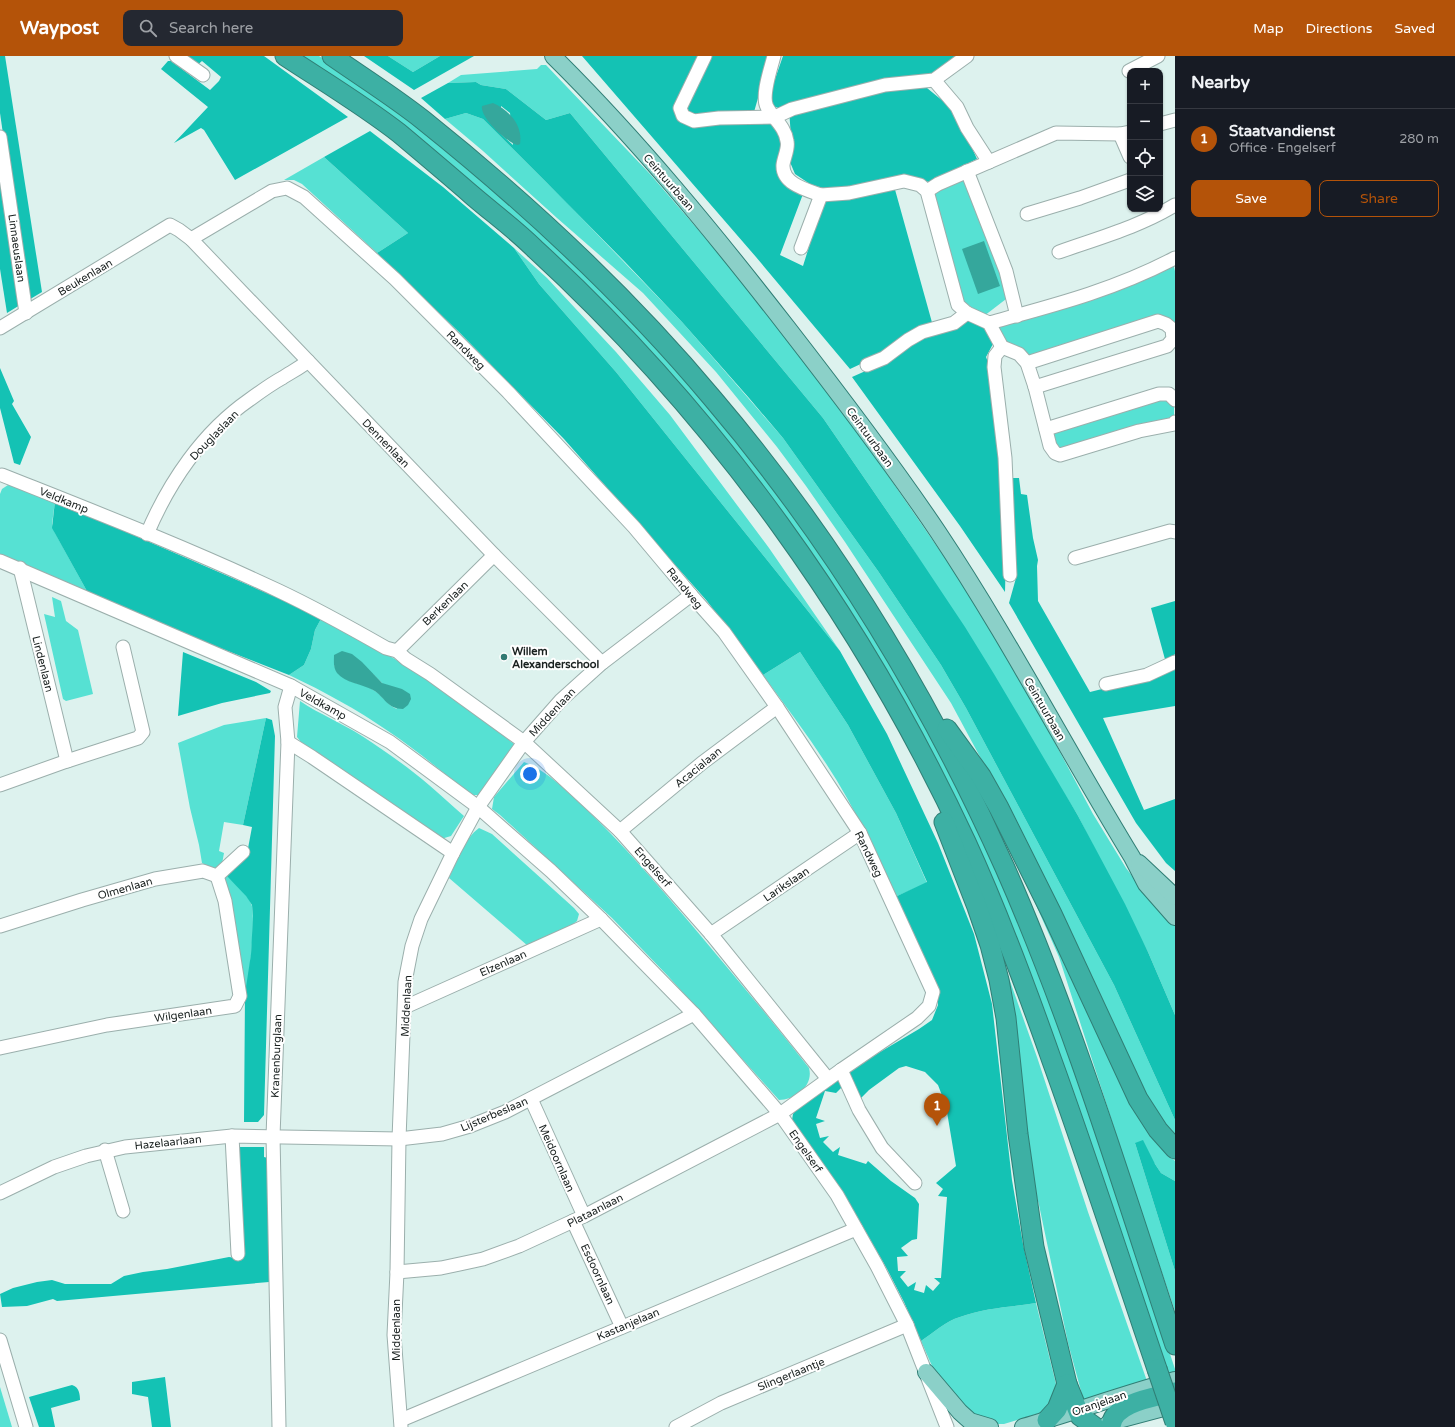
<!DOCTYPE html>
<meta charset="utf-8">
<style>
body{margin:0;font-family:"Varela Round",sans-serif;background:#242831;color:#f1f3f6}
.controls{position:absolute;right:12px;top:12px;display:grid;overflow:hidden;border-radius:8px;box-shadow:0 1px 3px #0004}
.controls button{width:36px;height:36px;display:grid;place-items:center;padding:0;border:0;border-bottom:1px solid #363941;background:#171b24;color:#f1f3f6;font:20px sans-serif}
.you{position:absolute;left:530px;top:718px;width:14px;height:14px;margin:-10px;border:3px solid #fff;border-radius:50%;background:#1a73e8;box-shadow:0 0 0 6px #1a73e833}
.badge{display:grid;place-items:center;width:26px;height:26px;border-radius:50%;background:#b45309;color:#fff;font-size:13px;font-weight:700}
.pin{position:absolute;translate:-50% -33px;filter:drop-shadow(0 1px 2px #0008)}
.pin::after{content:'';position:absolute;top:21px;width:14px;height:12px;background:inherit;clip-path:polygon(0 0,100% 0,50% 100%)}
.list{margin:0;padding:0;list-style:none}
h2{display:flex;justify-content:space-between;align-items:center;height:52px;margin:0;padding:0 16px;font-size:17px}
h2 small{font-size:13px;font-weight:400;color:#9ea1a6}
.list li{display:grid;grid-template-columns:26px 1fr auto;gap:12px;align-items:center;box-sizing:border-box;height:60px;padding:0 16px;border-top:1px solid #363941}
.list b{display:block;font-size:15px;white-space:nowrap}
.list p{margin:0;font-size:13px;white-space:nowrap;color:#9ea1a6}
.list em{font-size:13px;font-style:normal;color:#9ea1a6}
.actions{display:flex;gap:8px;padding:12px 16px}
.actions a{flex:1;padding:9px 0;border:1px solid #b45309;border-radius:8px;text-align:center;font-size:14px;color:#b45309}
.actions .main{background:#b45309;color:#fff}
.icon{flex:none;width:22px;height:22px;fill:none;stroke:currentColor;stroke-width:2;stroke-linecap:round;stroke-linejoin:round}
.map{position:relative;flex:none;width:1175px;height:1371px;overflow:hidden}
header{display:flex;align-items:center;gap:24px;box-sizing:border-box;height:56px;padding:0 20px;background:#b45309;color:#fff}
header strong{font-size:19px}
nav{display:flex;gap:22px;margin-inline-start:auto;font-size:14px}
.search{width:280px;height:36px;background:#242831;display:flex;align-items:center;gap:10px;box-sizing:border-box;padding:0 14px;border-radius:8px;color:#9ea1a6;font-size:15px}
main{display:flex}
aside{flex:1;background:#171b24}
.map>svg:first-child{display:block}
.green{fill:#56e1d3;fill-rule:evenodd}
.forest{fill:#14c2b4;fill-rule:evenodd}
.water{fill:#35a79c}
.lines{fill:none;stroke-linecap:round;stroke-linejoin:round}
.minor-casing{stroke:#9bafac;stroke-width:15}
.major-casing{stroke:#307e75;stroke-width:18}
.highway-casing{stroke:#307e75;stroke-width:21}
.minor{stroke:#fff;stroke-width:13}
.major{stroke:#8bd0c8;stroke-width:16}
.highway{stroke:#3db0a4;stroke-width:19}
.highway-bridge-casing{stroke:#307e75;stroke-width:21;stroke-linecap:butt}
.highway-bridge{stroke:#3db0a4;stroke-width:19}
.poi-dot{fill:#327972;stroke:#fff;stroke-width:1.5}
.labels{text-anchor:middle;stroke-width:4;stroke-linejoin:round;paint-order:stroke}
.street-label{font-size:11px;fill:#19201f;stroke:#fff}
.poi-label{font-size:11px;font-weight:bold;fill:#19201f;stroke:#fff;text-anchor:start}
</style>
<header>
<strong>Waypost</strong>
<div class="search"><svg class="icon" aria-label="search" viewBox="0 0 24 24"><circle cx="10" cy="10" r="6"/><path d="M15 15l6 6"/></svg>Search here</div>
<nav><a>Map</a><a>Directions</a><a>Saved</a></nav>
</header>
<main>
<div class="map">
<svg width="1175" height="1371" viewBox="0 0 1175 1371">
<rect width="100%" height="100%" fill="#ddf2ee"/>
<!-- green -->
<g class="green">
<path d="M300 0H319L377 39 452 97 545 178 636 267 704 343 784 445 848 537 912 644 964 744 1014 854 1061 972 1175 1313V1347L932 699 649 298Z"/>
<path d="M388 0H440L413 16Z"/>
<path d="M541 9H546L650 118 759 244 847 360 958 521 1015 612 1093 758 1126 812 1149 842 1175 869V959L1148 896 1077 758 909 487 823 362 570 57 546 64 506 33 481 29 476 26 448 27 461 19 537 13Z"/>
<path d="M466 57 483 63 566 146 682 266 783 382 878 515 941 609 966 652 1114 929 1175 1064V1081L1164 1068 1146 1039 1021 777 951 647 845 486 806 430 777 391 716 316 643 237 557 162 483 95 445 63Z"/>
<path d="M324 101 408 177 377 197 302 128 294 124H284Z"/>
<path d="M967 123 1010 240 984 260 963 245 931 138 940 131Z"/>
<path d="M514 192 547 222 616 296 670 359 769 492 840 595 616 316 539 228Z"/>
<path d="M1173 207 1175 215V279L1167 263 1033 302 1003 283 995 268Z"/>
<path d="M1161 340 1174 348V361L1058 395 1048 375Z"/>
<path d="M8 429H15L55 445 52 468 55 477 88 537 0 500V438L2 433Z"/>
<path d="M52 541 61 545 66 565 78 574 93 638 66 645 63 643 44 558 55 561Z"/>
<path d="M322 561C390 597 454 640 514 688L512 694 484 733 479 739H472C444 718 417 694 388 675 356 653 325 636 289 619L304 609 311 593 315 574ZM334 609 373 618 382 627 397 653C388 650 384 641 375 635 359 624 343 630 334 609Z"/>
<path d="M800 596 848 669 896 757 927 827 895 841C881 807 865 774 847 742 823 699 792 659 763 619Z"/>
<path d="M300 645C319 658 342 667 362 680 385 695 408 711 429 729 441 739 452 750 464 760L451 780 441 783 380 740 301 686 297 681Z"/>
<path d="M266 662 243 769 224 766 219 795 224 797 222 808 215 814 202 807 199 789 190 752 178 687 224 669Z"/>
<path d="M524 706C548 715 565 734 584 751 622 787 656 827 690 867 730 915 771 963 809 1012 814 1030 795 1044 779 1044L668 920 612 862 500 759 492 753 494 741Z"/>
<path d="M995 755 1171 1101 1175 1105V1125L1161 1117 1155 1108 1135 1087 1175 1215V1255L1138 1146 1059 901 1028 831 991 757Z"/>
<path d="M479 772 492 778 574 852 579 858 577 865 569 871 528 890 449 822C457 805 464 783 479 772Z"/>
<path d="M224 817C232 825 249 839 252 850 255 864 250 924 245 938Z"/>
<path d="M1000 897 1037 1001 1088 1156 1148 1328 1084 1346 1068 1287 1039 1149 1031 1118Z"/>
<path d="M1036 1247 1056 1328 1054 1341 1048 1351 1040 1357 1004 1368H996L972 1362 936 1319 921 1285C933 1277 946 1265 960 1261 984 1252 1011 1251 1036 1247Z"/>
<path d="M0 1331 12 1371H0Z"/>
</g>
<!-- forest -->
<g class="forest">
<path d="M0 0H5L42 236 27 245 0 57Z"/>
<path d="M181 0H264L348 61 235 124 204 74 201 72 174 87 208 51 161 13 168 5H171L210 34 219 25 221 21 202 5 195 11Z"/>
<path d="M364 0H388L413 16 440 0H474L414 34Z"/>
<path d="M582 0H699L677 57 769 66 783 81 778 109 803 138 780 199 803 210 824 143 894 130 933 270 882 298 850 313 756 201Z"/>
<path d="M710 0H772L764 21 754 56 691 59 687 54V47Z"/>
<path d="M783 0H960L940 15 925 20 927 32 955 55 977 103 929 126 909 121 831 135 810 128 795 118 790 106 792 95 789 53H781L773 50 771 47 770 34 774 26Z"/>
<path d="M476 26 481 29 506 33 546 64 570 57 823 362 909 487 965 571 994 618 1077 758 1125 848 1148 896 1175 959V1064L1114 929 966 652 941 609 878 515 783 382 749 342 682 266 625 206 547 127 483 63 466 57 445 63 421 42 448 27ZM501 50 510 57 513 89 501 78Z"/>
<path d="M370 75 443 131 514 192 539 228 616 316 840 595 887 678 938 787 974 878 992 948 1012 1124 1023 1188 1036 1247C1011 1251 984 1252 960 1261 946 1265 933 1277 921 1285L904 1246 887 1213 847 1143 792 1064 793 1058 796 1053 801 1051 838 1022 842 1031 836 1037 825 1035 816 1062 825 1065 816 1068 820 1082 829 1080 823 1086 833 1096 840 1091 838 1099 866 1108 868 1105 891 1125 915 1142 919 1148 917 1183 912 1184 901 1192 908 1200 897 1201 898 1215H906L900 1221 908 1231 916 1226 914 1234 924 1237 926 1229 933 1235 940 1227 934 1222H941L947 1141 938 1140 943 1133 936 1127 956 1110 946 1050 938 1029 925 1016 906 1010 899 1012 869 1034 859 1044 848 1015 919 973 932 964 938 949 937 941 895 841 927 826 896 757 848 669 800 596 763 619 707 545 564 383 459 276 377 197 408 177 324 101Z"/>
<path d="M0 122 20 249 7 257 0 213Z"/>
<path d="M967 262 984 270 994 286 986 301 991 314 1001 375 1006 496 1005 536 960 470 852 321 888 305 920 282Z"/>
<path d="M0 312 14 345 12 348 31 381 20 409 14 407 0 352Z"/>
<path d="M1009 414 1011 422H1019L1021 438 1027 439 1033 482 1038 504 1037 510 1038 545 1090 636 1154 620 1175 611V650L1103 662 1144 754 1175 743V815L1166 807 1136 767 1009 547 1016 522Z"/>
<path d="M55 445 322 561 315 574 311 593 304 609 289 619 197 583 88 537 52 472Z"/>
<path d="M1175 545V598L1166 607 1151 552Z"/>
<path d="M183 596 256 626 271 635 270 637 222 647 178 660Z"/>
<path d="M266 662 272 664 275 680 264 1059 258 1066H244L245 938 251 898 253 860 252 849 246 840 224 817 238 804 246 803 252 771 243 769Z"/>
<path d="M1143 1084 1155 1108 1161 1117 1175 1125V1215L1135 1087Z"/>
<path d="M240 1091H264V1101L268 1102 269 1226 57 1245 53 1243 27 1250 2 1251 0 1238 13 1232 37 1226 52 1224 65 1228H111L124 1220 143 1216 167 1213 229 1201 243 1203 242 1149 237 1096Z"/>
<path d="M165 1321 171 1371H152L148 1341 132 1338V1326Z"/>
<path d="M72 1329C79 1331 80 1338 80 1344L51 1352 55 1371H39L29 1341Z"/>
</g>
<!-- water -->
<g class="water">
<path d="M493 47C509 54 523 69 520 88L518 89C507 87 480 62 482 50Z"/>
<path d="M984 185 1000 230 978 238 962 193Z"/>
<path d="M342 595 352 598 362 606 382 627 402 633 410 638 411 643 408 649 403 653C387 653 385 641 373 634 362 628 345 627 337 617 333 611 334 605 334 599Z"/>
</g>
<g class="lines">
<!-- minor casing -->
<g class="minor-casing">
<g id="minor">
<path d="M176 0 203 19"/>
<path d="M705 0 680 52 683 60 694 65 719 62 775 61 792 53 885 29 934 24 967 0"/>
<path d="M774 0C771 12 761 40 767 51 773 63 785 70 787 85 789 92 784 101 783 109 782 128 807 134 821 139L801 192"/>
<path d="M1129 15 1158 0"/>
<path d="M934 24 957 51 967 72 989 106"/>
<path d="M1160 68 1175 64"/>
<path d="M1120 78 1130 101"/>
<path d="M0 81 26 257"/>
<path d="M967 115 1006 215 1017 260"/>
<path d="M927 135 938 128 1056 77 1120 78 1130 76"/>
<path d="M821 139 849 137 904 125 920 129 927 135 958 249 967 257 989 267 1002 291 1019 298 1027 307 1035 331 1050 390 1055 397 1060 399 1139 375 1174 368 1175 366"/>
<path d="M1027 158 1080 142 1130 124"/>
<path d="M191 183 272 135 287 132 304 141 395 223 508 336 634 471 691 539 724 576 777 651 860 777 933 936 929 950 917 962 841 1014 780 1058 584 1160 519 1190 483 1203 441 1212 397 1216"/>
<path d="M1059 196C1098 182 1139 171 1175 149"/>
<path d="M989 267C1055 249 1114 234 1175 202"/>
<path d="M0 272 170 169 179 174 191 183 494 499 602 607"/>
<path d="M1002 291 995 300 994 311 1005 402 1010 519"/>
<path d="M1027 307 1158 265 1166 268 1172 273 1173 283 1167 290 1035 331"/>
<path d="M867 309 884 302 908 284 922 276 954 267 967 257"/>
<path d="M1046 373 1159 338H1169L1175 344"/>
<path d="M2 419C95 456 188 492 279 535 315 552 351 572 386 592L397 595 406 603 430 618 524 686 620 775 711 878 828 1023"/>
<path d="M147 478C169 426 203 376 249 344 260 336 271 328 282 322 291 316 300 312 308 305"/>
<path d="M1075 502 1170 475 1175 476"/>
<path d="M0 505 291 630 390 686 478 751 551 815 601 863 694 958 780 1058 837 1139 877 1210 907 1269 947 1371"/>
<path d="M20 512 67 705"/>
<path d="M397 595 494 499"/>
<path d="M1106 628 1147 619 1175 606"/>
<path d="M288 686 312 701 453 797"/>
<path d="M0 729 67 705 138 682 143 676 123 591"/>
<path d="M620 775 702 707 777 651"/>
<path d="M0 870 82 844 155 823 203 815 217 820 243 796"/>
<path d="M711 878 860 777"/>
<path d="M405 951 601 863"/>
<path d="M0 992 107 969 235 950 240 940 225 845 217 820"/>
<path d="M841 1014 859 1054 882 1092 915 1127"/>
<path d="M531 1043 584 1160"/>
<path d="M232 1080 238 1198"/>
<path d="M105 1094 123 1155"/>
<path d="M0 1137 54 1111 86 1100 125 1091 232 1080 399 1083 442 1078 470 1070 505 1056 694 958"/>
<path d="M573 1165 622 1271"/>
<path d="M0 1284 26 1371"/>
<path d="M401 1364 856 1173"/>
<path d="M279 1371 273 1080 288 686 285 651 291 630"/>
<path d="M401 1371 394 1279 397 1216 399 1083 405 926 412 890 421 863 453 797 478 751 524 686 561 644 602 607 691 539"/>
<path d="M676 1371 721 1347 907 1269"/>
</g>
</g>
<!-- major casing -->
<g class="major-casing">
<g id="major">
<path d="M553 0C638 84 714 177 787 271 839 338 891 406 938 476 1008 581 1066 693 1132 801L1146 828 1175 861"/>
<path d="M1139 807 1175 841"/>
<path d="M926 1316 960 1356 970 1365 990 1371"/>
<path d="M1107 1369 1111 1366 1175 1349"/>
<path d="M1023 1371C1074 1356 1124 1338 1175 1324"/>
</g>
</g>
<!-- highway casing -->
<g class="highway-casing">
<g id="highway">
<path d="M285 0C323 25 363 49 399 77 424 98 449 119 473 140 494 158 516 174 535 193 716 359 863 564 966 786 999 858 1026 931 1052 1005 1089 1107 1122 1210 1157 1313"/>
<path d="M332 0C362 21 394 41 423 64 528 148 627 240 713 343 833 484 930 644 1005 812 1073 966 1122 1129 1175 1289"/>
<path d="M947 673 981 720 999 752 1052 858 1138 1043 1158 1074 1175 1093"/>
<path d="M944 766 977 851 990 889 999 924 1006 962 1018 1078 1034 1191 1067 1328 1080 1360 1095 1371"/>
<path d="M1047 1364 1057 1353 1067 1328"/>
<path d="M1111 1371C1112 1346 1156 1341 1175 1336"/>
</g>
</g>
<!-- minor -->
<use href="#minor" class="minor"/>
<!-- major -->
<use href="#major" class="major"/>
<!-- highway -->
<use href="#highway" class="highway"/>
<!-- highway-bridge casing -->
<g class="highway-bridge-casing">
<path id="highway-bridge" d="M1157 1313 1175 1366"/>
</g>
<!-- highway-bridge -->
<use href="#highway-bridge" class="highway-bridge"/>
</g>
<!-- markers -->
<circle class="poi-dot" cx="504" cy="601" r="4"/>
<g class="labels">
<!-- street labels -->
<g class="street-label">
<text transform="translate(669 126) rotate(49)" y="4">Ceintuurbaan</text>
<text transform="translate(17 192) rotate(82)" y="4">Linnaeuslaan</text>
<text transform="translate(85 221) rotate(-31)" y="4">Beukenlaan</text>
<text transform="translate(466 294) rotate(45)" y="4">Randweg</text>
<text transform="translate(214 379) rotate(-46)" y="4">Douglaslaan</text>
<text transform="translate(870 381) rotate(54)" y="4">Ceintuurbaan</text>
<text transform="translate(386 387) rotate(46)" y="4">Dennenlaan</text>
<text transform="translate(64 444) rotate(22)" y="4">Veldkamp</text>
<text transform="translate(685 532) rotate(50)" y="4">Randweg</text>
<text transform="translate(445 547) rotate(-44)" y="4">Berkenlaan</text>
<text transform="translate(43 608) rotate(76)" y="4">Lindenlaan</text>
<text transform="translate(323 648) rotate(29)" y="4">Veldkamp</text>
<text transform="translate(1045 653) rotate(60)" y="4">Ceintuurbaan</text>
<text transform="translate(552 656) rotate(-47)" y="4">Middenlaan</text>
<text transform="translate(698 711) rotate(-39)" y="4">Acacialaan</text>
<text transform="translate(869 798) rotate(64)" y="4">Randweg</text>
<text transform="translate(653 811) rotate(49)" y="4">Engelserf</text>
<text transform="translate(786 828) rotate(-34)" y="4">Larikslaan</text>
<text transform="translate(125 832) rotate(-16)" y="4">Olmenlaan</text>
<text transform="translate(503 907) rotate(-24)" y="4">Elzenlaan</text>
<text transform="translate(406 950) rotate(-87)" y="4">Middenlaan</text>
<text transform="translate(183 958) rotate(-8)" y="4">Wilgenlaan</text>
<text transform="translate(276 1000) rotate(-88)" y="4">Kranenburglaan</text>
<text transform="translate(494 1058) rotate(-23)" y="4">Lijsterbeslaan</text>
<text transform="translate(168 1086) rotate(-6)" y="4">Hazelaarlaan</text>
<text transform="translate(806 1095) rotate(55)" y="4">Engelserf</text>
<text transform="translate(557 1102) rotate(66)" y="4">Meidoornlaan</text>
<text transform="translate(595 1154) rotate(-27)" y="4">Plataanlaan</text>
<text transform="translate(598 1218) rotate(65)" y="4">Esdoornlaan</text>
<text transform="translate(628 1268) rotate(-23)" y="4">Kastanjelaan</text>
<text transform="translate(396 1274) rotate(-90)" y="4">Middenlaan</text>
<text transform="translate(791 1318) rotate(-22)" y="4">Slingerlaantje</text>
<text transform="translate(1099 1347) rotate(-19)" y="4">Oranjelaan</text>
</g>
<!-- poi labels -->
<g class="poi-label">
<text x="512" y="599">Willem<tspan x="512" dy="13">Alexanderschool</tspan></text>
</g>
</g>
</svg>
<div class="controls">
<button>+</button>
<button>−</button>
<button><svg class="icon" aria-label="locate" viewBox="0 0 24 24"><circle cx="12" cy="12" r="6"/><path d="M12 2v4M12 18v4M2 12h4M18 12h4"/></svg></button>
<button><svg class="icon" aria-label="layers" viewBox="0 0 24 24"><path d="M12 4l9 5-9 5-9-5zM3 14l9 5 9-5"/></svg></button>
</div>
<div class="you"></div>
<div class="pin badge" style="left:937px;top:1070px">1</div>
</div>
<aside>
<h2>Nearby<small></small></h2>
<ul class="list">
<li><span class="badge">1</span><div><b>Staatvandienst</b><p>Office · Engelserf</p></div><em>280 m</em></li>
</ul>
<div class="actions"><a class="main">Save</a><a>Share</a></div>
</aside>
</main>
